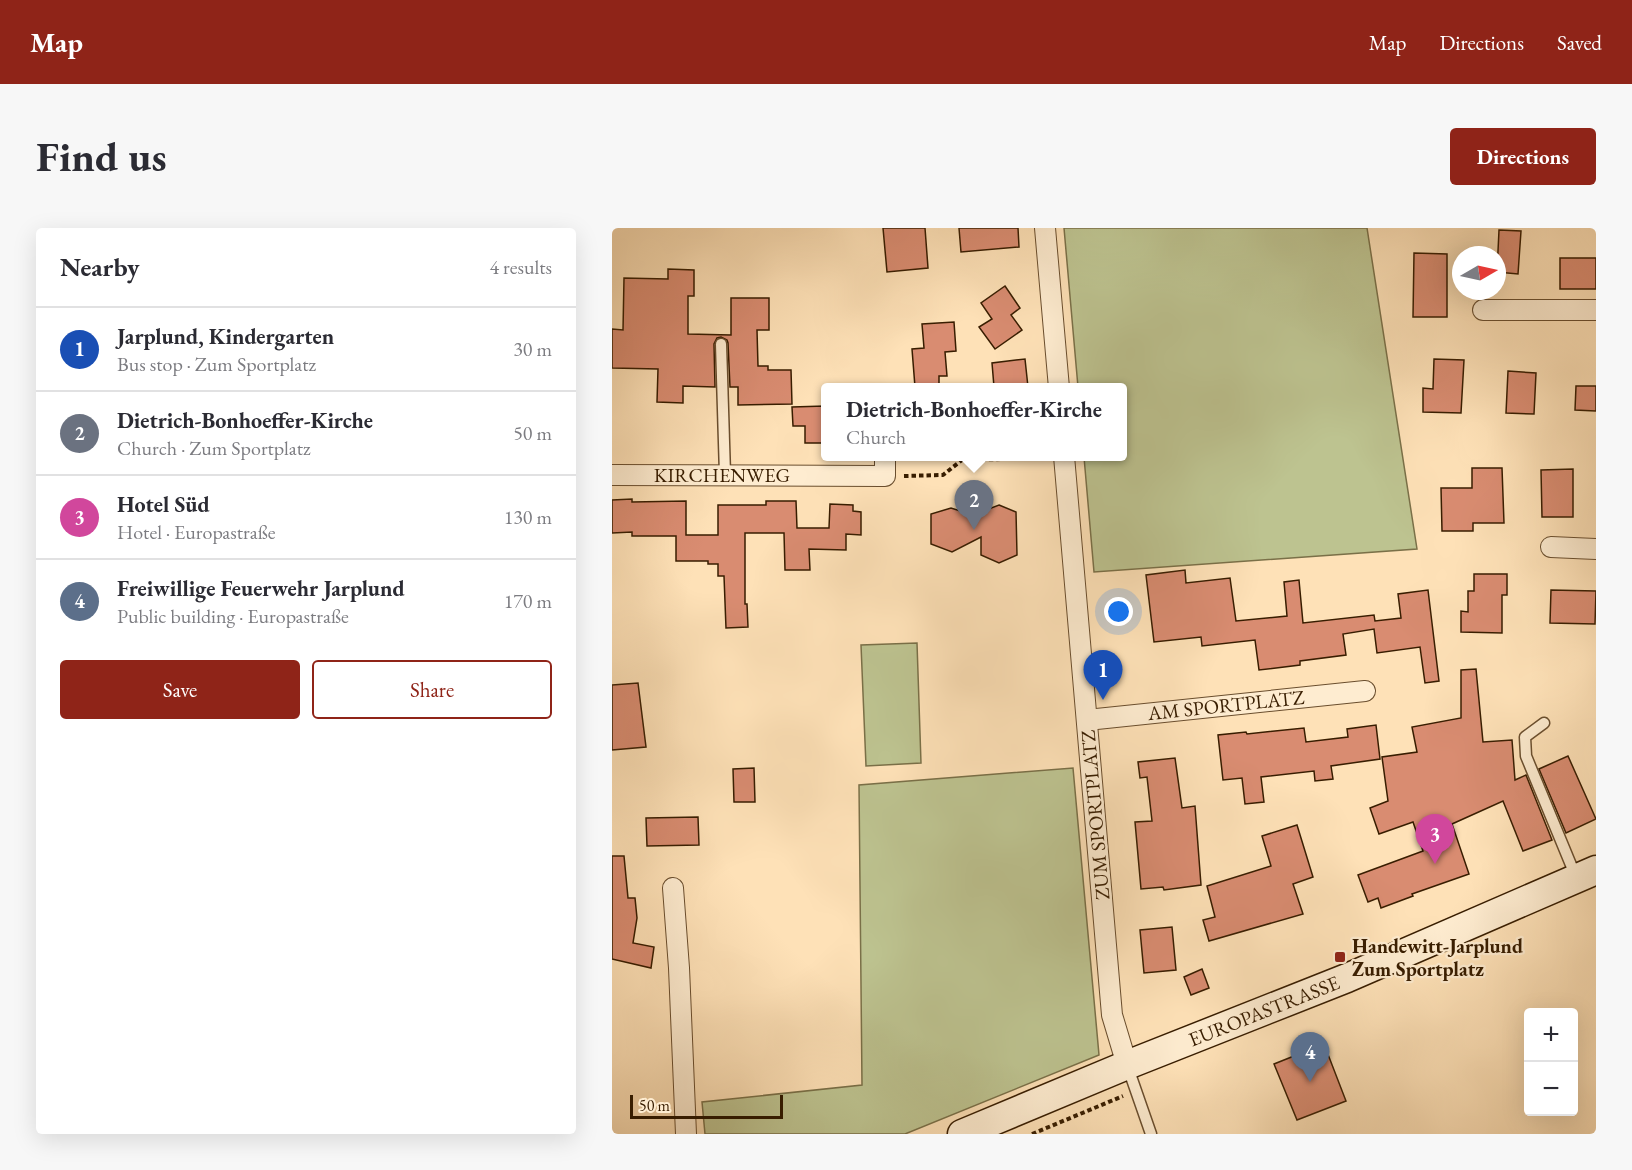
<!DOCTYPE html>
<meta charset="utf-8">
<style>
body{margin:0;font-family:"EB Garamond",serif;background:#f7f7f7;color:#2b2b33}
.controls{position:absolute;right:18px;bottom:18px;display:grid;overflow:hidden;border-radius:6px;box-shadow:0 6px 24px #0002}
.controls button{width:54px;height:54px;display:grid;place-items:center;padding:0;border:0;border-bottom:2px solid #e1e1e2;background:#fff;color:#2b2b33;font:30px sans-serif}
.compass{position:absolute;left:840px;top:18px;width:54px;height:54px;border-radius:50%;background:#fff;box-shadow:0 6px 24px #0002;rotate:81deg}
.scale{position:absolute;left:18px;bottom:15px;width:153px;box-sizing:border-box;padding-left:6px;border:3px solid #381d00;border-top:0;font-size:16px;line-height:21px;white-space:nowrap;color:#381d00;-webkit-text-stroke:4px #feecd0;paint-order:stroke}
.you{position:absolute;left:507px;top:384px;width:21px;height:21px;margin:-15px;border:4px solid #fff;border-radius:50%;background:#1a73e8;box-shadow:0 0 0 9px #1a73e833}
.badge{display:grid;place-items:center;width:39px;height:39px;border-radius:50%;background:#8f2418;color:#fff;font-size:20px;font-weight:700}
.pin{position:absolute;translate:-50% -50px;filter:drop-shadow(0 2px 3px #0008)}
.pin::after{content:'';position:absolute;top:32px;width:21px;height:18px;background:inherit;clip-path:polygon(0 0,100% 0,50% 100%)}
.popup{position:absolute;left:209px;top:155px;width:306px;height:78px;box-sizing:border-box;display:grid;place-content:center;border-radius:6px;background:#fff;filter:drop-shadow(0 2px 4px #0005);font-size:20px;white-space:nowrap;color:#7c7c81}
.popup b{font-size:22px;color:#2b2b33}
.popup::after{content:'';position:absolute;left:50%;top:100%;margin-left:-12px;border:12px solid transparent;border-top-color:#fff}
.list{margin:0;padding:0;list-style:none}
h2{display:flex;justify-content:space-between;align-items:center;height:78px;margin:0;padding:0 24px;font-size:26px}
h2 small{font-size:20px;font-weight:400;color:#7c7c81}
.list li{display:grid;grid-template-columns:39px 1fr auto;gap:18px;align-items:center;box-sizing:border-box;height:84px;padding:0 24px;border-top:2px solid #e1e1e2}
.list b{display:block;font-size:22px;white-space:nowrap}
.list p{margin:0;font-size:20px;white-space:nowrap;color:#7c7c81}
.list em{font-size:20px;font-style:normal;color:#7c7c81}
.actions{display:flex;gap:12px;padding:18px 24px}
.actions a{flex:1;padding:14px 0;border:2px solid #8f2418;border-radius:6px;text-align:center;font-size:21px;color:#8f2418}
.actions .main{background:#8f2418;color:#fff}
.map{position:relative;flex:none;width:984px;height:906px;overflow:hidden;border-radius:6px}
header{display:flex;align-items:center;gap:36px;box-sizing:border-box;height:84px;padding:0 30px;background:#8f2418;color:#fff}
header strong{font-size:28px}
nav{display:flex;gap:33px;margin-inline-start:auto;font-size:21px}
.intro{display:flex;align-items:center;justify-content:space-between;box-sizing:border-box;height:144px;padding:0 36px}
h1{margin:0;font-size:42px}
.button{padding:15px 27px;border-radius:6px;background:#8f2418;color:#fff;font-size:21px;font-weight:700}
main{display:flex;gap:36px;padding:0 36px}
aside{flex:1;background:#fff;border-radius:6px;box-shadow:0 6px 24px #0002}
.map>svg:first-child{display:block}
.green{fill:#bdc390;stroke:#7a7048;stroke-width:1.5}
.building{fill:#d98c71;stroke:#381d00;stroke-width:1.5}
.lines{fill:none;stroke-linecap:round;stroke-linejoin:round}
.service-casing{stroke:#6a4e2e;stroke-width:13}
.minor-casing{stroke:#6a4e2e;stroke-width:22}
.secondary-casing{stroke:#381d00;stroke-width:31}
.path{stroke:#381d00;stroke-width:4;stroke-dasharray:4.5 3;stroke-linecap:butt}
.service{stroke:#feecd0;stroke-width:10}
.minor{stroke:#feecd0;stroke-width:20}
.secondary{stroke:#feecd0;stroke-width:28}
.poi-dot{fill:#8f2418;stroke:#feecd0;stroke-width:2}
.labels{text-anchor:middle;stroke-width:4.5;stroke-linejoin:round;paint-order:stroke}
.street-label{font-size:20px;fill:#381d00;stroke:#feecd0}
.poi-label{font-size:20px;font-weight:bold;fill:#381d00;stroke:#feecd0;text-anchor:start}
</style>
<header>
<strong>Map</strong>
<nav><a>Map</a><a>Directions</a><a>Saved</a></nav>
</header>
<div class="intro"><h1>Find us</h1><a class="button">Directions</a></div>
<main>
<aside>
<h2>Nearby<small>4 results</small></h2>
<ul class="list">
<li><span class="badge" style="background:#1a4fb4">1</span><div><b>Jarplund, Kindergarten</b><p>Bus stop · Zum Sportplatz</p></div><em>30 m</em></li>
<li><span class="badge" style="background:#6b7280">2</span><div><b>Dietrich-Bonhoeffer-Kirche</b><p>Church · Zum Sportplatz</p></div><em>50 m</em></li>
<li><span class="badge" style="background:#d1479c">3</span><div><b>Hotel Süd</b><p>Hotel · Europastraße</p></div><em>130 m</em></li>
<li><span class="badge" style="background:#5c6f8a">4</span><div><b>Freiwillige Feuerwehr Jarplund</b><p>Public building · Europastraße</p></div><em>170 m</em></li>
</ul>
<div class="actions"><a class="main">Save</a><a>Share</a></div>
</aside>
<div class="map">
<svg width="984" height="906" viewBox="0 0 984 906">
<rect width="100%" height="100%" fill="#fee1b7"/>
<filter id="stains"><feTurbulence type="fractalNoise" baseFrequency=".00333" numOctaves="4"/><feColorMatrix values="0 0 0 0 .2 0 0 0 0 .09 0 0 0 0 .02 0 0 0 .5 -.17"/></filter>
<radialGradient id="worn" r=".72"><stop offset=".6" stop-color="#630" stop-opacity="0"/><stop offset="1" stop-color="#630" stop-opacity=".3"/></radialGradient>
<!-- green -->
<g class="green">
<path d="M452 0H755L805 321 482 344 472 229 511 228V160L466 159Z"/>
<path d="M305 415 309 535 254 538 249 417Z"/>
<path d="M461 540 487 827 293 906H93L90 874 250 857 247 557Z"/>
</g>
<!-- building -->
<g class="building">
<path d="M271 0H313L316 40 275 44Z"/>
<path d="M347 0H406L407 19 349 24Z"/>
<path d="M887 2 909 3 906 46 885 44Z"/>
<path d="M802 25 835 26V89H801Z"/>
<rect x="948" y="30" width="36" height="31"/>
<path d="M56 41 82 42V68H76V106L119 107V70H157V102H145L146 138H156V142H179L180 176 126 177V159H118L116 115 115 112 109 109 105 110 102 116 103 159 71 158V175L45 174 46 141 0 140V101L11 102 12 50 56 51Z"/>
<path d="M393 58 408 80 399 87 410 102 383 121 367 99 380 91 369 75Z"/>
<path d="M342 94 344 123 333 124 335 148H327V159H303L300 121 312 120 310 96Z"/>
<path d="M413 131 416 159H382L380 135Z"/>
<path d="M822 131 852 132 849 185 811 184V160L821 161Z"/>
<path d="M896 143 924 145 922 186 894 185Z"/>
<path d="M964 158H984V183L963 182Z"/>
<path d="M213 178V215H193V198H181L180 179Z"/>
<path d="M860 240H890L892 295H861V303H830L829 260H860Z"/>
<path d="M961 241V289H930L929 242Z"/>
<path d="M20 271V274L74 273V307H106V277H154V273H184L185 300H217L218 276 241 277V283L249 284V307L234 306V322L197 321 198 342H173L172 305H133V376H135L136 399 114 400 112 348H106V336H96V333H64V308H20V304L0 305V272Z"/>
<path d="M387 277 404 284 405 327 387 335 369 327V309L340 324 319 316V286L339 280 361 287Z"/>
<path d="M573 342 574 355 618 350 624 393 675 388 672 354 687 352 691 395 762 387 763 393 789 390 786 366 816 362 827 453 813 455 808 419 765 425 762 401 731 406 734 427 688 433V437L647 442 643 412 590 418 589 409 542 414 534 347Z"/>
<path d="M862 346H895V367H890V405L849 404V383L856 384V363H862Z"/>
<path d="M939 362 984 363 983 396 938 395Z"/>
<path d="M864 441 871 514 900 512 903 552 914 547 940 612 911 623 891 573 840 596 857 646 800 666 801 668 769 680 766 670 756 674 746 647 811 623 801 594 767 606 758 580 776 573 770 529 805 524 800 499 849 490V442Z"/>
<path d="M26 455 34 519 0 522V457Z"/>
<path d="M764 497 768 531 719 538 721 551 703 553 702 543 649 549 652 574 633 576 630 550 611 552 606 507 634 504 635 506 692 500 694 514 736 509 735 501Z"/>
<path d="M956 528 984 591 954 605 927 541Z"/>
<path d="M563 530 570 580 583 578 589 657 552 662 551 659 529 661 523 594 540 593 535 549 528 550 526 534Z"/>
<path d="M142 540 143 574H122L121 541Z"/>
<path d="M86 589 87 617 35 618 34 590Z"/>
<path d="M685 597 701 649 681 656 691 686 597 713 591 692 603 689 595 658 659 638 650 608Z"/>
<path d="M0 628H12L16 670H23L25 690 21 715 42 719 39 740 0 731Z"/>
<path d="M560 699 564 742 532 745 528 702Z"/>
<path d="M590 741 597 760 579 767 572 749Z"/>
<path d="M712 816 734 873 685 892 662 836Z"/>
</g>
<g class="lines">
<!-- service casing -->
<g class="service-casing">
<g id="service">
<path d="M109 116 113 247"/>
<path d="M932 495 913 509 914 528 964 649"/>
<path d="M515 837 539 906"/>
</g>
</g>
<!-- minor casing -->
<g class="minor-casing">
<g id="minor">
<path d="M433 0 447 160"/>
<path d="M871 82H984"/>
<path d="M452 228 500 787 515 837"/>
<path d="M0 247 273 248V228"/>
<path d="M939 319 984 321"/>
<path d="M475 492 753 463"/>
<path d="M61 660 67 740 74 906"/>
</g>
</g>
<!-- secondary casing -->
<g class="secondary-casing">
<g id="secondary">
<path id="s1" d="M350 906 515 837 735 750 984 642"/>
</g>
</g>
<!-- path -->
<g class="path">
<path d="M292 248 331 247 350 232 435 230"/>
<path d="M420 906 511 868"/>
</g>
<!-- service -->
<use href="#service" class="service"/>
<!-- minor -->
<use href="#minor" class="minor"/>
<!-- secondary -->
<use href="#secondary" class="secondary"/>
</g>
<!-- markers -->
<rect class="poi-dot" x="722" y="723" width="12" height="12" rx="3"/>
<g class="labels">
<!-- street labels -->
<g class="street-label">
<text x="110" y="254">KIRCHENWEG</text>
<text transform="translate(614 477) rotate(-6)" y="7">AM SPORTPLATZ</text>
<text transform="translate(483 587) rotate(-95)" y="7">ZUM SPORTPLATZ</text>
<text dy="7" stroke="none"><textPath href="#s1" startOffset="326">EUROPASTRASSE</textPath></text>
</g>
<!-- poi labels -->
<g class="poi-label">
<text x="740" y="725">Handewitt-Jarplund<tspan x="740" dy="23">Zum Sportplatz</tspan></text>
</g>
</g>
<rect width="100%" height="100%" filter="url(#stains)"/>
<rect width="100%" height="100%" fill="url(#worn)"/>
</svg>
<div class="controls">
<button>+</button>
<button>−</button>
</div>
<svg class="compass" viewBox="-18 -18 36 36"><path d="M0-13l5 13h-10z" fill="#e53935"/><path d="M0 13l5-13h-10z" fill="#7c7c81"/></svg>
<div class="scale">50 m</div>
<div class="you"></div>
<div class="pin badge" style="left:491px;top:472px;background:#1a4fb4">1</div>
<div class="pin badge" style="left:362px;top:302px;background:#6b7280">2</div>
<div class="popup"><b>Dietrich-Bonhoeffer-Kirche</b>Church</div>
<div class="pin badge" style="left:823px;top:636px;background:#d1479c">3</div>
<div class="pin badge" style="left:698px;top:854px;background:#5c6f8a">4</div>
</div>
</main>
